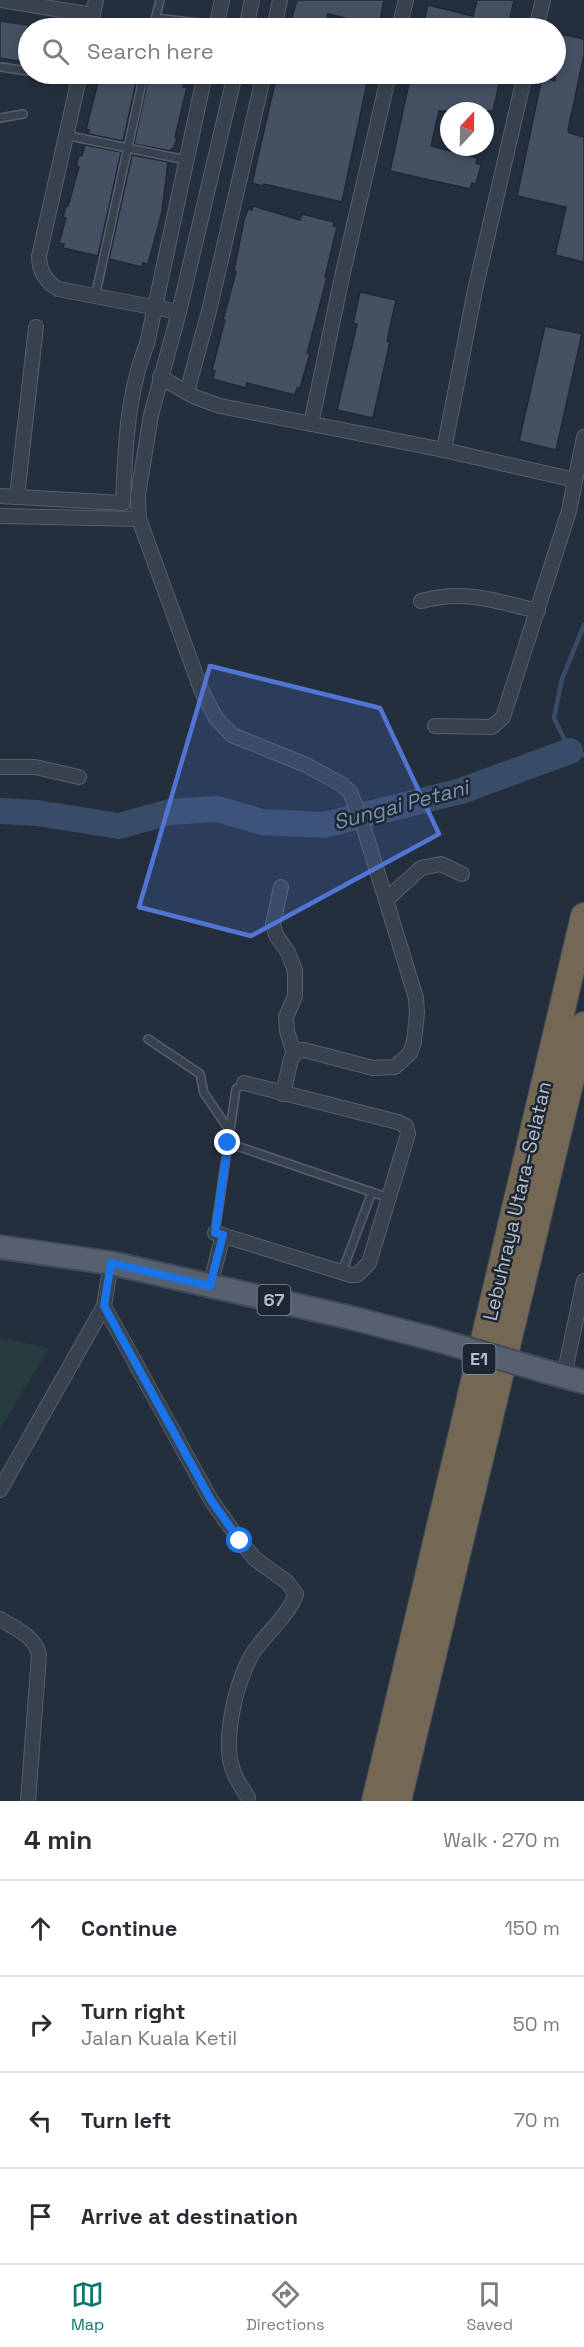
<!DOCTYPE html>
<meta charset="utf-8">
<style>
body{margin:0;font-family:"Space Grotesk",sans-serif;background:#f2f2f3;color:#2b2b33}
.compass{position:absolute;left:440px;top:102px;width:54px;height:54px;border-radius:50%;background:#fff;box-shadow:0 3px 9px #0003;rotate:22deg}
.stop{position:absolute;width:18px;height:18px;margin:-14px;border:4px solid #1a73e8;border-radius:50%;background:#fff}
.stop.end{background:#1a73e8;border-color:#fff;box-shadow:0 2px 6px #0008}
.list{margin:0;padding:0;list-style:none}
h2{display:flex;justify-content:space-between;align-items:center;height:78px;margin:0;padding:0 24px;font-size:26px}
h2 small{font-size:20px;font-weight:400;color:#7c7c81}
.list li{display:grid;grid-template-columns:39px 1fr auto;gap:18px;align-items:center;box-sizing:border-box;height:96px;padding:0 24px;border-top:2px solid #e1e1e2}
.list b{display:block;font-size:22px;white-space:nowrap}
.list p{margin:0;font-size:20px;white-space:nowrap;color:#7c7c81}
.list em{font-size:20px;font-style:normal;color:#7c7c81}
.icon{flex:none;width:33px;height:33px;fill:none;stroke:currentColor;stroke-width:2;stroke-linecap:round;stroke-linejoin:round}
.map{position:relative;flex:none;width:584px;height:1801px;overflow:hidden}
.search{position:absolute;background:#fff;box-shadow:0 3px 9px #0003;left:18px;right:18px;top:18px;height:66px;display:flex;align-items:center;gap:15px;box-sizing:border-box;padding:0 21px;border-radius:33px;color:#7c7c81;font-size:22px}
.sheet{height:462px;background:#fff}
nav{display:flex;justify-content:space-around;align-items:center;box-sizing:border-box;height:84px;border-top:2px solid #e1e1e2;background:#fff;font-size:16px;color:#7c7c81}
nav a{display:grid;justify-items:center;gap:3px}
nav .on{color:#0f766e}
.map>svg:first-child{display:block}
.green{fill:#263c3f}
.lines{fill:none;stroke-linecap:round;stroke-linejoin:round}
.stream{stroke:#394c67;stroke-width:4.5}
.river{stroke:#394c67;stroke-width:26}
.building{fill:#455162;stroke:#1f2835;stroke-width:1.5}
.lane-casing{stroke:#565f6c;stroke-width:10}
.street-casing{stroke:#565f6c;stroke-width:16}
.primary-casing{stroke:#414a57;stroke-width:26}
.highway-casing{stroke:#434c59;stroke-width:28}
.lane{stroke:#38414e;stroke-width:7}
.street{stroke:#38414e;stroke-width:14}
.primary{stroke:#56606e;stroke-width:22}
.highway{stroke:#746855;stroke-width:26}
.primary-bridge-casing{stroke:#414a57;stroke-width:26;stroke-linecap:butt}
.primary-bridge{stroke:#56606e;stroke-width:22}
.route{stroke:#1a73e8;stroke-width:8}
.marked{fill:#5274d3;fill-opacity:0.2;stroke:#5274d3;stroke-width:4.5;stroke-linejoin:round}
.labels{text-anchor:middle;stroke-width:5;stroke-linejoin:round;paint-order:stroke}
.shield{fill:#1d2633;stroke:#878f9c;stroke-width:1.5}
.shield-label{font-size:18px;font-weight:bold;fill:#b4bcc9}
.street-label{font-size:20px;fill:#b4bcc9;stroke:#1d2633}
.water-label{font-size:21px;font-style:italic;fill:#7c92b1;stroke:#1d2633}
</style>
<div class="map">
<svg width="584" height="1801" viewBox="0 0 584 1801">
<rect width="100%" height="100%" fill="#242f3e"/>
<!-- green -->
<path class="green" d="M0 1338 49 1348 0 1429Z"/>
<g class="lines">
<!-- stream -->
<path class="stream" d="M584 625 562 679 554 718 570 751 584 755"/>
<!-- river -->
<path class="river" d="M0 811 37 813 119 826 170 812 217 809 262 822 324 825 461 791 570 751"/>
</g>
<!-- building -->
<g class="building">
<path d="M297 0H384L379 26 328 14 325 28H289Z"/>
<path d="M477 0H514L508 28H422L428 5 473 16Z"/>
<path d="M0 21 28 25V63L0 58Z"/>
<path d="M555 33 584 39V55L568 130 569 133 584 137V262L555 255 566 207 517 196 542 77 555 81Z"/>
<path d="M100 74H138L123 141 88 134 89 130H86Z"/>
<path d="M149 74H186L183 87H187L175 137H177L174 148H172L171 151 134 144Z"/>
<path d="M277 74H314L330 78 331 75 367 83 342 202 264 184 263 186 252 183Z"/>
<path d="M411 74H492L501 76 493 111H439L431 146 477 158 476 163 481 165 476 184 472 183 470 189 390 171Z"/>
<path d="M85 145 121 152 98 256 63 248 64 244 59 243 66 218 63 217 66 206H68L79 167 76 166 79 155 82 156Z"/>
<path d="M132 155 168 162 162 212 148 264 143 263 142 267 109 259Z"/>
<path d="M253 206 300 220 302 214 334 222 333 226 337 227 325 277 327 278 307 353H310L307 364 300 388H297L295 395 247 383 246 388 213 379 215 371 212 370 225 320H223L236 272 234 271 244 220 248 209 252 210Z"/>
<path d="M360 292 396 300 387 341 390 342 373 418 337 410 357 324 353 323Z"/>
<path d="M545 326 582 334 556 450 519 441Z"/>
</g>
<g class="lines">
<!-- lane casing -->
<g class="lane-casing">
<g id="lane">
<path d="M155 18 216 25"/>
<path d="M153 28 160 0"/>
<path d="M0 67 28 71"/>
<path d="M45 74 78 78"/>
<path d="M0 118 23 114"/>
<path d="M65 135 186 160"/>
<path d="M95 297 144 74"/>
<path d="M148 1039 200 1074 204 1093 230 1131"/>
<path d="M228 1143 389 1198"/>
<path d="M215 1233 236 1089 244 1083"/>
<path d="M342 1272 372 1192"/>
</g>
</g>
<!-- street casing -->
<g class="street-casing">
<g id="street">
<path d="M1 0 93 15"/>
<path d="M90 28 96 0"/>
<path d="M216 28 222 0"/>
<path d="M246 28 252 0"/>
<path d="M274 28 280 0"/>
<path d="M399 28 406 0"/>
<path d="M536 28 543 0"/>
<path d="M80 74 39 256C39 270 45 281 58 289L179 312"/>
<path d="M235 74 179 312 151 415 138 495 139 519 202 692 216 718 232 735 306 765 341 784 350 792 363 825 416 998 417 1013 414 1042 410 1053 395 1067 373 1068 304 1050 297 1051 291 1059 283 1094"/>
<path d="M160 377 195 397 220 406 444 450 575 480"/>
<path d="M187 392 209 311 264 74"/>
<path d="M311 424 342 277 389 74"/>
<path d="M444 450 475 290 525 74"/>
<path d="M0 496 123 503C125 450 127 393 147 344L205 74"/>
<path d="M17 496 36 327"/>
<path d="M0 516 139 519"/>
<path d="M421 601C467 589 494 601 538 611"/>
<path d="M435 726 492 727 503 717 569 511 584 437"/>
<path d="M0 767H35L79 777"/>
<path d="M281 887 273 924 276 935 288 952 295 971V996L286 1017 287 1031 294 1054"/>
<path d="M387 899 421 868 441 864 462 874"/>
<path d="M215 1233 351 1275H357L369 1263 408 1134 406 1126 398 1122 244 1083"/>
<path d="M210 1286 223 1235"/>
<path d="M104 1306 211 1500 240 1541 255 1559 287 1582 296 1594C289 1614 271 1629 258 1646 238 1670 221 1740 233 1770 236 1780 243 1789 248 1798"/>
<path d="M564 1376 584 1281"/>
<path d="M0 1490 104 1306 111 1263"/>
<path d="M0 1619C15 1628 36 1637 39 1655L28 1801"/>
</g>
</g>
<!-- primary casing -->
<g class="primary-casing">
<g id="primary">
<path d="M0 1247 111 1263 352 1318 437 1340"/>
<path d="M548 1372 584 1382"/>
</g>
</g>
<!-- highway casing -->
<g class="highway-casing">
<g id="highway">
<path d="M375 1801 584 916"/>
<path d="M398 1801 584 1025"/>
</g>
</g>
<!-- lane -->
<use href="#lane" class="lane"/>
<!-- street -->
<use href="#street" class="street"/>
<!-- primary -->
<use href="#primary" class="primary"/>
<!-- highway -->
<use href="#highway" class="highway"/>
<!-- primary-bridge casing -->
<g class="primary-bridge-casing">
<path id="primary-bridge" d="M437 1340 548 1372"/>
</g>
<!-- primary-bridge -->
<use href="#primary-bridge" class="primary-bridge"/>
</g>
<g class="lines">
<!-- route -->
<path class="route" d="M228 1143 215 1233 223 1235 210 1286 111 1263 104 1306 211 1500 240 1541"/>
</g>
<!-- marked area -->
<path class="marked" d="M210 666 380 708 439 834 251 936 139 907Z"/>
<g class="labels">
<!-- shield labels -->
<g class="shield">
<rect x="257.5" y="1285" width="33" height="30" rx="4.5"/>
<rect x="462.5" y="1344" width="33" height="30" rx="4.5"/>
</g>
<g class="shield-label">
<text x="274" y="1306">67</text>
<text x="479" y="1365">E1</text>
</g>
<!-- street labels -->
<g class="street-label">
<text transform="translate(517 1201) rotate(-77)" y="7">Lebuhraya Utara–Selatan</text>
</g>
<!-- water labels -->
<g class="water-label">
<text transform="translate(401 805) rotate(-15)" y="7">Sungai Petani</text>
</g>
</g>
</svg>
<svg class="compass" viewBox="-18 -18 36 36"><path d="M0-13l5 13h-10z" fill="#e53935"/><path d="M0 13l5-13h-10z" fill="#7c7c81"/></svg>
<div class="stop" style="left:240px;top:1541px"></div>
<div class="stop end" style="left:228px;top:1143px"></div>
<div class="search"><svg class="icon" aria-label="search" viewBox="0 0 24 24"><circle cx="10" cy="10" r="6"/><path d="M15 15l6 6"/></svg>Search here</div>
</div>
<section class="sheet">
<h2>4 min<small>Walk · 270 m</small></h2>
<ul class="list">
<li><svg class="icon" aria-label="ahead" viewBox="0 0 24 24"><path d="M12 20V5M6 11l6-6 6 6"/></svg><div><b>Continue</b></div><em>150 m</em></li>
<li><svg class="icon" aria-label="right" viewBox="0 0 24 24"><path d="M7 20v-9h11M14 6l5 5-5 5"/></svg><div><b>Turn right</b><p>Jalan Kuala Ketil</p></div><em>50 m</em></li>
<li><svg class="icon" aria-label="left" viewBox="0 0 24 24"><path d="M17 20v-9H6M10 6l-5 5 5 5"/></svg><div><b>Turn left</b></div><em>70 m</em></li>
<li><svg class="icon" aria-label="arrive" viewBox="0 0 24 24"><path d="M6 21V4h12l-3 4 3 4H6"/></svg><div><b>Arrive at destination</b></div></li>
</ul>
</section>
<nav>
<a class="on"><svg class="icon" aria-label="map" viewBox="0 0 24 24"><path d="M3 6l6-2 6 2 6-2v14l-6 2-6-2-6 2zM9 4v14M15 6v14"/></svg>Map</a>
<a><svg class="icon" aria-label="directions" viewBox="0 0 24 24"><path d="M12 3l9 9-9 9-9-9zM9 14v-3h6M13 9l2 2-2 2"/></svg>Directions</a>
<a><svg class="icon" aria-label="saved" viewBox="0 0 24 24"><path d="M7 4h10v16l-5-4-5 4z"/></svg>Saved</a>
</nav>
